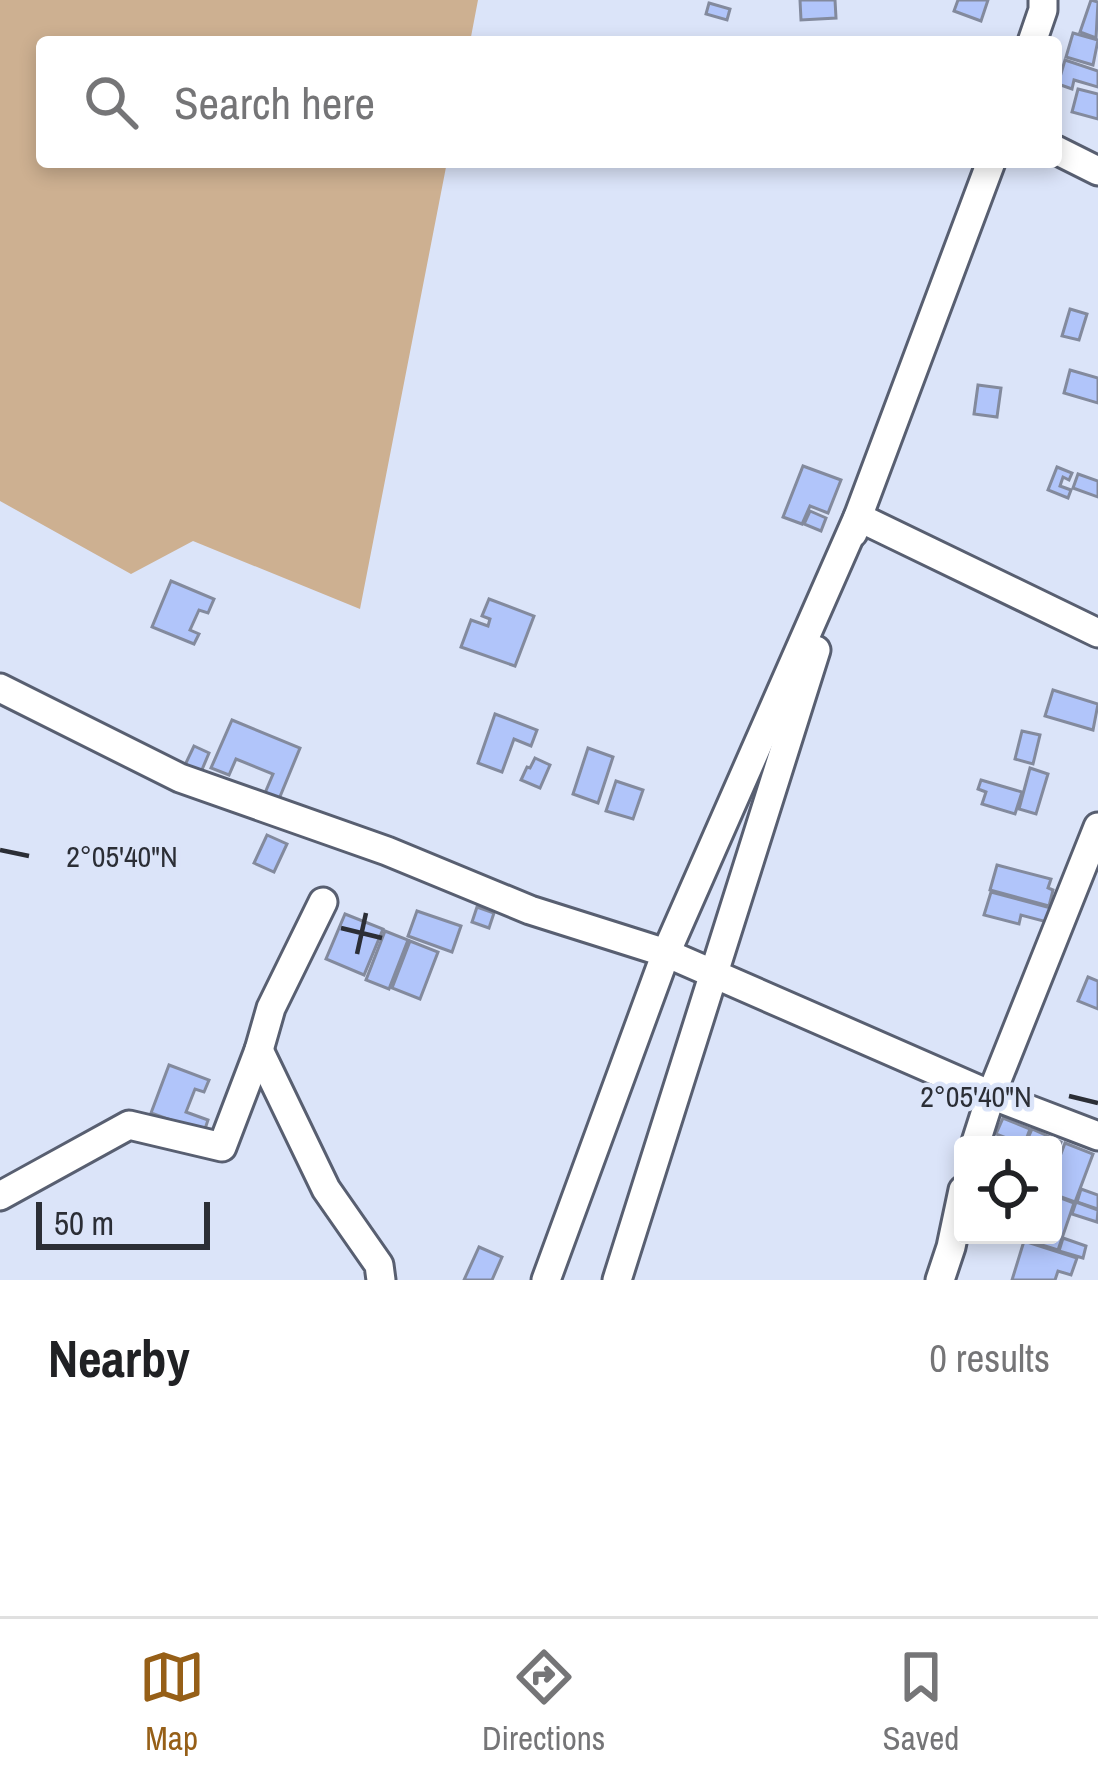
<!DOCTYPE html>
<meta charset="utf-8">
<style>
body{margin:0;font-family:"Archivo Narrow",sans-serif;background:#f6f6f6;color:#202124}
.controls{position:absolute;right:36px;bottom:36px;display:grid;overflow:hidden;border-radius:12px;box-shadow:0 6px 18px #0003}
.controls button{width:108px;height:108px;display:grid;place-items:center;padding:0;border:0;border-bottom:3px solid #e0e0e0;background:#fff;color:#202124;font:60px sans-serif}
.scale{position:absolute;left:36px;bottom:30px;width:174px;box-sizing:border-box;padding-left:12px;border:6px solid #2b2e36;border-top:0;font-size:33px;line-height:42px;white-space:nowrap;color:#2b2e36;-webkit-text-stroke:9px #dbe4f9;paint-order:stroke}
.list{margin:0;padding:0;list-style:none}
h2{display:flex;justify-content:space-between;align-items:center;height:156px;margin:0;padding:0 48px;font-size:51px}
h2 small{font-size:39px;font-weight:400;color:#757577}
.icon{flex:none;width:66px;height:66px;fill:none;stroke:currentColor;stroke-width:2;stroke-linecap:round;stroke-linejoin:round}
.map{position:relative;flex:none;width:1098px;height:1280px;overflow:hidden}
.search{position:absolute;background:#fff;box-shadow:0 6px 18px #0003;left:36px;right:36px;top:36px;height:132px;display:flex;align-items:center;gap:30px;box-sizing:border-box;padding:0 42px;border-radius:12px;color:#757577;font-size:45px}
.sheet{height:336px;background:#fff}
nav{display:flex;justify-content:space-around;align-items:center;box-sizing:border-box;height:168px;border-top:3px solid #e0e0e0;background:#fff;font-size:33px;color:#757577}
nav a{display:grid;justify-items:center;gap:6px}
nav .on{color:#965f17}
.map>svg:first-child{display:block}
.green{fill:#cdb091}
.building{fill:#b1c5fa;stroke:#838a9d;stroke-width:3}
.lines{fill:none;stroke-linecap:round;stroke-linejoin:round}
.street-casing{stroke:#585f71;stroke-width:33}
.street{stroke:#fff;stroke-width:27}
.ticks{fill:none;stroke:#2b2e36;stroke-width:4.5}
.ticks-label{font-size:30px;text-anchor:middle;fill:#2b2e36;stroke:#dbe4f9;stroke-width:9;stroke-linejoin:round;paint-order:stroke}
</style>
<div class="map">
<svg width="1098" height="1280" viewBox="0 0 1098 1280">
<rect width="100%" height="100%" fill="#dbe4f9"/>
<!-- green -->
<path class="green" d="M0 0H478L470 42H42V162H447L360 609 193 541 131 574 0 501Z"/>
<!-- building -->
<g class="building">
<path d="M800 0H835L836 18 801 20Z"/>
<path d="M958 0H988L981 21 954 11Z"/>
<path d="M1091 0 1098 2 1096 38 1080 32Z"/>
<path d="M709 3 730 9 727 20 706 14Z"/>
<path d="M1073 33 1098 40 1093 65 1066 57Z"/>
<path d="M1065 60 1098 71V87L1074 80 1072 89 1058 84Z"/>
<path d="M1078 89 1098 94V119L1072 112Z"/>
<path d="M1070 309 1087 314 1079 340 1062 336Z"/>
<path d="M1070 370 1098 378V403L1064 393Z"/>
<path d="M978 385 1001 388 997 417 974 414Z"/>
<path d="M803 466 841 480 828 513 810 506 802 524 783 517Z"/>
<path d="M1057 467 1072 473 1069 480 1063 477 1060 486 1071 490 1068 498 1048 490Z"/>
<path d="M1078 474 1098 481V497L1073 488Z"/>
<path d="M810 511 826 518 821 531 804 524Z"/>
<path d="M171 581 214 599 208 613 199 610 190 630 199 634 194 644 152 627Z"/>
<path d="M489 599 534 616 515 666 461 647 471 620 488 626 490 619 482 616Z"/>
<path d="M1053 690 1098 704 1093 730 1045 716Z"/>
<path d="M495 714 537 730 531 746 514 739 502 772 478 763Z"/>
<path d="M232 720 300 748 279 799 265 793 273 774 236 759 229 775 211 768Z"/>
<path d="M1022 731 1040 735 1033 764 1015 759Z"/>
<path d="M194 746 209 753 201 772 185 765Z"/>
<path d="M588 748 613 757 598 803 573 794Z"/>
<path d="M535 758 550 765 540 788 521 780 527 767 530 768Z"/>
<path d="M1030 768 1048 774 1036 814 1019 809Z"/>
<path d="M981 780 1022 792 1015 814 982 804 986 792 978 789Z"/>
<path d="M616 781 643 790 633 819 606 811Z"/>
<path d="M267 835 287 844 274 872 254 863Z"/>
<path d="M997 865 1051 879 1048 888 1053 890 1049 906 990 890Z"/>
<path d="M991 892 1051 908 1047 922 1021 915 1019 924 984 915Z"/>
<path d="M477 907 494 913 489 928 472 922Z"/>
<path d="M417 911 461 926 452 952 408 936Z"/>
<path d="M345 914 383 929 364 975 326 959Z"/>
<path d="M385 931 408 940 389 989 366 980Z"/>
<path d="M410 941 438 952 420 999 392 988Z"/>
<path d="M1088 977 1098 981V1009L1078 1001Z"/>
<path d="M169 1065 209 1080 204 1092 195 1089 186 1112 208 1120 204 1132 151 1113Z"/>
<path d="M1003 1118 1030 1129 1024 1145 996 1134Z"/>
<path d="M1032 1129 1061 1142 1053 1161V1145H1025Z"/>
<path d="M1065 1143 1093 1154 1075 1202 1053 1194V1175Z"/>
<path d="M1081 1189 1098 1195V1209L1077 1202Z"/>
<path d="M1053 1195 1074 1203 1058 1250 1029 1241 1031 1235H1053Z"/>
<path d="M1076 1202 1098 1210 1097 1222 1072 1214Z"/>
<path d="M1063 1238 1086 1246 1083 1258 1059 1251Z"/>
<path d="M1024 1241 1077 1258 1071 1275 1058 1271 1055 1280H1012Z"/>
<path d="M479 1247 502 1257 492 1280H464Z"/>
</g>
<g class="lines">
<!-- street casing -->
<g class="street-casing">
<g id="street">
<path d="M1032 42 1043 10V0"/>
<path d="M1056 150 1098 171"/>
<path d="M853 533 858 517 1098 633"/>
<path d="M0 688 180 778 387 851 530 910 666 953 991 1095 1098 1136"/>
<path d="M259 1050 326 1189 379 1265 381 1280"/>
<path d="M975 1145 991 1095 1098 827"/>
<path d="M0 1196 129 1125 222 1147 259 1050 271 1008 323 902"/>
<path d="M546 1280 666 953 858 517 991 162"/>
<path d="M617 1280 816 650"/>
<path d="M940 1280 951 1247 963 1190"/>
</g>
</g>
<!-- street -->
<use href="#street" class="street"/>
</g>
<!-- ticks -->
<path class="ticks" d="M0 850 29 856M341 928 382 938M357 954 366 913M1069 1096 1098 1103"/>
<g class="ticks-label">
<text x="122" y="867">2°05'40"N</text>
<text x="976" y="1107">2°05'40"N</text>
</g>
</svg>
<div class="controls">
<button><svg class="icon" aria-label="locate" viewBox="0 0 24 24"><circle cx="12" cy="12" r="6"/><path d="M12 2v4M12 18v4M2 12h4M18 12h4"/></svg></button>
</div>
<div class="scale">50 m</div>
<div class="search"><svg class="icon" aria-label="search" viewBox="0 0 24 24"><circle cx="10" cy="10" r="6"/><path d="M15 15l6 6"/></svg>Search here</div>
</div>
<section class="sheet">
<h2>Nearby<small>0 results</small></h2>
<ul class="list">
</ul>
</section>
<nav>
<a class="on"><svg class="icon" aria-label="map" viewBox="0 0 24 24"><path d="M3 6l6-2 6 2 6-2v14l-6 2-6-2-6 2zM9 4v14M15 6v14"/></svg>Map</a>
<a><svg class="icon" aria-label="directions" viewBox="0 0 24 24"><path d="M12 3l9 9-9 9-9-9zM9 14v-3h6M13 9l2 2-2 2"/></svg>Directions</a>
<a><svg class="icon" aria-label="saved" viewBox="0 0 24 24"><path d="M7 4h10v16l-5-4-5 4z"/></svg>Saved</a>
</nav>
